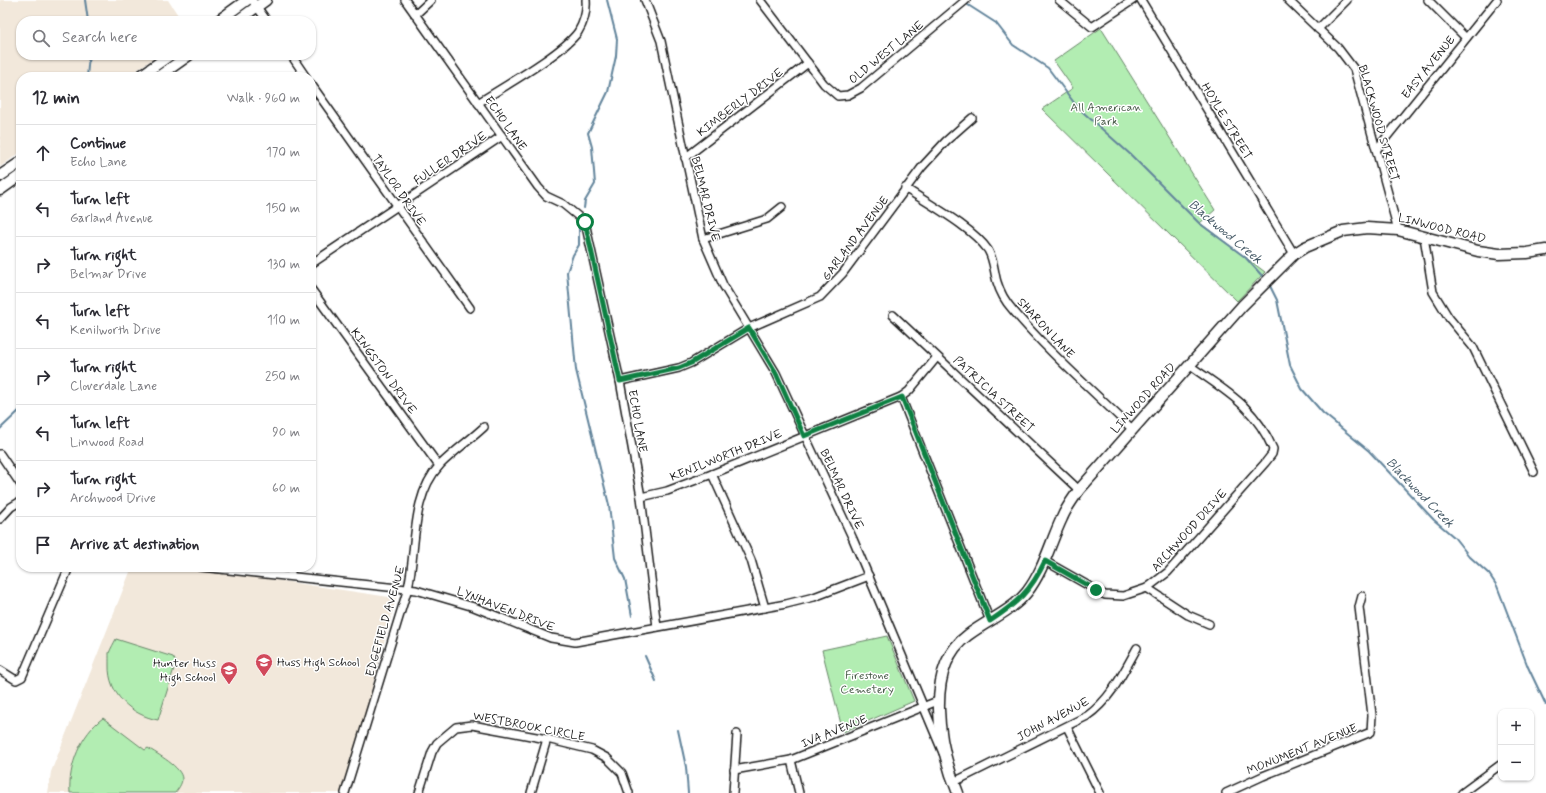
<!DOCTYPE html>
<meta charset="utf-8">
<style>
body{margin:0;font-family:Mynerve,sans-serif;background:#f7f7f7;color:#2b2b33}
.controls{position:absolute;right:12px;bottom:12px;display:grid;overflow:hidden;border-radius:8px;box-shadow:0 1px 3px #0004}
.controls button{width:36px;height:36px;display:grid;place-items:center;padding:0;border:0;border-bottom:1px solid #e1e1e2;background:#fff;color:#2b2b33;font:20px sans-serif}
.stop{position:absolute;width:12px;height:12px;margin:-9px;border:3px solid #0b8043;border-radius:50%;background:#fff}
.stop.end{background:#0b8043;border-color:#fff;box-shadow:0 1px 4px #0008}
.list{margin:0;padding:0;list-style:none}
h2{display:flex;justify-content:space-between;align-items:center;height:52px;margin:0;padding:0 16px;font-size:17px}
h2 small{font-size:13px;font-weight:400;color:#7c7c81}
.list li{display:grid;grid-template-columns:26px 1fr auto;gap:12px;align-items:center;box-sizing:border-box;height:56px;padding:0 16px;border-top:1px solid #e1e1e2}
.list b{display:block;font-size:15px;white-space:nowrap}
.list p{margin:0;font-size:13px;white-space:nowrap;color:#7c7c81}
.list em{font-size:13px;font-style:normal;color:#7c7c81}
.icon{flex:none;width:22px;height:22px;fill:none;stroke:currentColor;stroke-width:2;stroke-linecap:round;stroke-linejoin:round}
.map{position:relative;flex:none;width:1546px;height:793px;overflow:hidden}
.search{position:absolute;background:#fff;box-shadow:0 1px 3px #0004;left:16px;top:16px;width:300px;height:44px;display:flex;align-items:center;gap:10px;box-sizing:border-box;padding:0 14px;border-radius:16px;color:#7c7c81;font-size:15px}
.panel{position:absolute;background:#fff;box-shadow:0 1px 3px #0004;left:16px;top:72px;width:300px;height:500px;border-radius:16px}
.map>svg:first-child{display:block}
.built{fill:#f2e8db}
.green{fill:#b2edb2;stroke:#678467}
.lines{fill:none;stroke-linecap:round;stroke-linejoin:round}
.stream{stroke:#62849b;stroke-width:2}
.street-casing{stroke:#1c1c1c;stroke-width:10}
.secondary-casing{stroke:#1c1c1c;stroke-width:13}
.street{stroke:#fff;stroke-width:7}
.secondary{stroke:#fff;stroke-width:10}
.route{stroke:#0b8043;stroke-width:5}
.labels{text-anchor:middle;stroke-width:3;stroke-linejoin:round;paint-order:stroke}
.street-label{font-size:12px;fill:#1c1c1c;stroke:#fff}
.park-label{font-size:12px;fill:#495b49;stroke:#fff}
.poi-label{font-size:12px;fill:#1c1c1c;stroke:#fff;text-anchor:start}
.water-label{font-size:13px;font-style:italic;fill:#455966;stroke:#fff}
</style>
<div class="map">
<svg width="1546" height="793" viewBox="0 0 1546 793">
<rect width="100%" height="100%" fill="#fff"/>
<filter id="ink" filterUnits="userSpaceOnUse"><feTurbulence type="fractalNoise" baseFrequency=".025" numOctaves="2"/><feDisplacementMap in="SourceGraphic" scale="8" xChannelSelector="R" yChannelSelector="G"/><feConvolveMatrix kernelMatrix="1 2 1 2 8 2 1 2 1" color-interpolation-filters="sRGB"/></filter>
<g filter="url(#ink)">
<!-- built -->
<g class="built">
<path d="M0 0H168L182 21H21V55H158L127 77H21V152L0 167Z"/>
<path d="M132 567H188L396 598 344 793H48L51 772Z"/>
</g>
<!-- green -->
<g class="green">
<path d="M1101 28 1215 210 1200 223 1265 272 1237 301 1042 109 1073 88 1054 61Z"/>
<path d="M887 636 914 701 843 732 822 650Z"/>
<path d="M116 639 173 657 176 662 158 720C131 715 108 694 109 665 109 661 109 656 109 653 111 648 114 643 116 639Z"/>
<path d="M103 718 145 750 148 748C157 754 182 767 182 779 182 784 178 789 175 793H70C68 766 81 734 103 718Z"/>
</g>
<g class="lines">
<!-- stream -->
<g class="stream">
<path d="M85 0 88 21"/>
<path d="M968 5 996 23 1013 45 1048 68 1075 104 1085 114 1131 155 1199 223 1245 257 1265 279"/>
<path d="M87 77 89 55"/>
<path d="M584 208 585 201 595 184 592 147 588 133 608 92 616 56 617 39 607 0"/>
<path d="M579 224V245L573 255 567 272 576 370 609 505 615 558 625 579 632 616"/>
<path d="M1269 284 1277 300 1290 365 1302 389 1323 413 1369 451 1434 520 1454 537 1469 556 1489 574 1497 586 1528 667 1546 705"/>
<path d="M0 429 21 409"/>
<path d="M645 656 656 681"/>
<path d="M678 730 686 767 688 793"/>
</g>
<!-- street casing -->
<g class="street-casing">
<g id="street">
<path d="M252 0 267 21"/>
<path d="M405 0 538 187 546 196 563 204 585 222 620 381 641 497 657 627"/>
<path d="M645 0 661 41 703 239 723 285 776 373 853 539 943 753"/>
<path d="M760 0 824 84 838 96 848 95 861 88 966 0"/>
<path d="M1059 0 1092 27 1133 0"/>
<path d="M1141 0 1294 254"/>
<path d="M1288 0 1338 48 1354 69 1398 230"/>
<path d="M1428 0 1466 38"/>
<path d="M415 15 431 0"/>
<path d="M1318 29 1347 0"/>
<path d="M291 55 306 77"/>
<path d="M311 84 470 308"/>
<path d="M478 103C503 87 562 54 578 32 584 22 587 12 586 0"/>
<path d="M1377 149 1497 0"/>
<path d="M685 158 808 63"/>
<path d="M905 188C929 204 972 227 988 250 994 260 994 272 997 282 1000 292 1005 301 1012 309 1048 352 1092 390 1132 429"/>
<path d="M1424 237 1433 292 1449 318 1473 347 1534 472"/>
<path d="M703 239 767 219 782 207"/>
<path d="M311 264 502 136"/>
<path d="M311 289 439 466"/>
<path d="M893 315 1079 490"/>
<path d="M620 381 679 368 691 363 749 328 820 297 843 273 922 167 946 141 972 118"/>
<path d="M901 397 990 621"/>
<path d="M0 454 21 485"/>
<path d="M712 474 751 560 765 608"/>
<path d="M641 497 667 491 712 474 901 397 909 391 937 357"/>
<path d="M0 519 11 507 21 501"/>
<path d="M1045 561 1105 595 1123 596 1147 588 1168 572 1265 463 1272 454 1273 449C1254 405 1225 391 1189 365"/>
<path d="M201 567 416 590 474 607 551 638 575 642 786 604 814 597 869 576"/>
<path d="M291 575V567"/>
<path d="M1147 588 1188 615 1209 624"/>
<path d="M0 670 16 680 22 677 67 572"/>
<path d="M1067 727 1100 793"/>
<path d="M791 760 799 793"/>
<path d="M734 770 791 760 940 700"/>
<path d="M954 782 1087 716C1111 699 1123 673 1137 648"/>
<path d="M345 793 408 588C417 549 410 497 440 465 454 451 470 440 484 427"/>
<path d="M419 793 432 752 437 743 456 727 472 725 547 739 592 750 607 758 622 773 629 793"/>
<path d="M531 793 547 739"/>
<path d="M733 793 737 734"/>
<path d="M1226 793 1263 776 1371 732 1372 715 1359 607 1362 596"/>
<path d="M1462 793 1500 765"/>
</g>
</g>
<!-- secondary casing -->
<g class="secondary-casing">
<g id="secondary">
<path d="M218 21 247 0"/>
<path d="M237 21 266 0"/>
<path d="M139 77 170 55"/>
<path d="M158 77 189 55"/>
<path d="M0 176 21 162"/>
<path d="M0 190 21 175"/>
<path d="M958 793C939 748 923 668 968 635 988 620 1012 611 1027 592 1044 570 1050 543 1062 518 1066 508 1073 499 1079 490L1242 306 1294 254 1305 247 1343 231 1367 228 1398 230 1478 251 1499 254 1527 253 1546 250"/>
</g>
</g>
<!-- street -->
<use href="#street" class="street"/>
<!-- secondary -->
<use href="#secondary" class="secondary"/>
</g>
</g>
<g class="lines" filter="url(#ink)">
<!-- route -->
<path class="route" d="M585 222 620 381 679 368 691 363 749 328 776 373 804 436 902 397 990 621C1017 603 1031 591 1045 561L1096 590"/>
</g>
<!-- icons -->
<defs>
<g id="school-pin" transform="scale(0.9)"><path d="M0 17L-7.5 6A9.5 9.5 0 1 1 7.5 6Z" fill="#d1495b" stroke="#fff"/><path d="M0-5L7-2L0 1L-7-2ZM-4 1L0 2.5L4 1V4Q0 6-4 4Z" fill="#fff"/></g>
</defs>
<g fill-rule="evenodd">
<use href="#school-pin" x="264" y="662"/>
<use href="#school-pin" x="229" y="670"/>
</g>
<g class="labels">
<!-- street labels -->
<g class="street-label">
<text transform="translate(886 52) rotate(-39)" y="4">OLD WEST LANE</text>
<text transform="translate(1428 67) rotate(-51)" y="4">EASY AVENUE</text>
<text transform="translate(740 102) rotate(-37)" y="4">KIMBERLY DRIVE</text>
<text transform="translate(1227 121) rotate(59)" y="4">HOYLE STREET</text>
<text transform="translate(506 123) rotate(55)" y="4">ECHO LANE</text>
<text transform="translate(1379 123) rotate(74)" y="4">BLACKWOOD STREET</text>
<text transform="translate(450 158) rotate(-34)" y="4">FULLER DRIVE</text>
<text transform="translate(399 190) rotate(55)" y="4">TAYLOR DRIVE</text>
<text transform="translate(706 199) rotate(76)" y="4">BELMAR DRIVE</text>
<text transform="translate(1442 228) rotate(14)" y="4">LINWOOD ROAD</text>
<text transform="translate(855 238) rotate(-53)" y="4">GARLAND AVENUE</text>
<text transform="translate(1046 328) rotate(47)" y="4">SHARON LANE</text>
<text transform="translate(384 371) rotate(54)" y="4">KINGSTON DRIVE</text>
<text transform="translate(994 394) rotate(43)" y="4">PATRICIA STREET</text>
<text transform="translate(1143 398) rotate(-48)" y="4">LINWOOD ROAD</text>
<text transform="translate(638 421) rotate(80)" y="4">ECHO LANE</text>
<text transform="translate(726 455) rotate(-22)" y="4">KENILWORTH DRIVE</text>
<text transform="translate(842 489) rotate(65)" y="4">BELMAR DRIVE</text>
<text transform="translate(1189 530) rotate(-48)" y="4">ARCHWOOD DRIVE</text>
<text transform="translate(506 609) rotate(21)" y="4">LYNHAVEN DRIVE</text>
<text transform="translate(385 621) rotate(-74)" y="4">EDGEFIELD AVENUE</text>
<text transform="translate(1053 719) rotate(-28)" y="4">JOHN AVENUE</text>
<text transform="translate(529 726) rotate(11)" y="4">WESTBROOK CIRCLE</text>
<text transform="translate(834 731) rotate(-22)" y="4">IVA AVENUE</text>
<text transform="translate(1302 749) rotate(-22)" y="4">MONUMENT AVENUE</text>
</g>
<!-- park labels -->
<g class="park-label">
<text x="1106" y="111">All American<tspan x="1106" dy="14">Park</tspan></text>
<text x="867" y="679">Firestone<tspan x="867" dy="14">Cemetery</tspan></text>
</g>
<!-- poi labels -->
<g class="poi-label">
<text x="277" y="666">Huss High School</text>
<text x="216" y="667" text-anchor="end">Hunter Huss<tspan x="216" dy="14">High School</tspan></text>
</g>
<!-- water labels -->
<g class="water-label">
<text transform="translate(1226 231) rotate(40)" y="5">Blackwood Creek</text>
<text transform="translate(1421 492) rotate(46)" y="5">Blackwood Creek</text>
</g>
</g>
</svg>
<div class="controls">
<button>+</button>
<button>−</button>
</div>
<div class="stop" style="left:585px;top:222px"></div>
<div class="stop end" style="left:1096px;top:590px"></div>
<div class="search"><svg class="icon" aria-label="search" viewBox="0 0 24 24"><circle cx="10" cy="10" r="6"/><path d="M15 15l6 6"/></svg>Search here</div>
<section class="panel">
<h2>12 min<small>Walk · 960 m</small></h2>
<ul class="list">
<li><svg class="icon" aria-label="ahead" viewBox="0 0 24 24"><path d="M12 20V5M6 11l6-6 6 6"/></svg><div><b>Continue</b><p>Echo Lane</p></div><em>170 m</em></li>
<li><svg class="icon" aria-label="left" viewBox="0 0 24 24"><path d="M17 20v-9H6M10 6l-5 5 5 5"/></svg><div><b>Turn left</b><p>Garland Avenue</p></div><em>150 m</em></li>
<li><svg class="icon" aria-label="right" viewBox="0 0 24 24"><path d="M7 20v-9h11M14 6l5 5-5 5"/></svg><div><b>Turn right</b><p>Belmar Drive</p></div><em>130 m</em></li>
<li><svg class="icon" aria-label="left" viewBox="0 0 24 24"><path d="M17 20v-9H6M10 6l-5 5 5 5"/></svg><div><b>Turn left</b><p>Kenilworth Drive</p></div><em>110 m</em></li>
<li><svg class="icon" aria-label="right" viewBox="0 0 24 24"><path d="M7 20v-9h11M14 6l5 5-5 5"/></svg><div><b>Turn right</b><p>Cloverdale Lane</p></div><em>250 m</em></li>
<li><svg class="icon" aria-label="left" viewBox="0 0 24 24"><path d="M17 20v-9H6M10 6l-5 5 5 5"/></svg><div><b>Turn left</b><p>Linwood Road</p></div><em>90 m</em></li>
<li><svg class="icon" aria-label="right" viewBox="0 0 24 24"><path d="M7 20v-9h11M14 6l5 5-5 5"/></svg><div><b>Turn right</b><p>Archwood Drive</p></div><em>60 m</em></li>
<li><svg class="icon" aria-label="arrive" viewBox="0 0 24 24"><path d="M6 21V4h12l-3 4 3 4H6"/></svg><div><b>Arrive at destination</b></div></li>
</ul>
</section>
</div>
